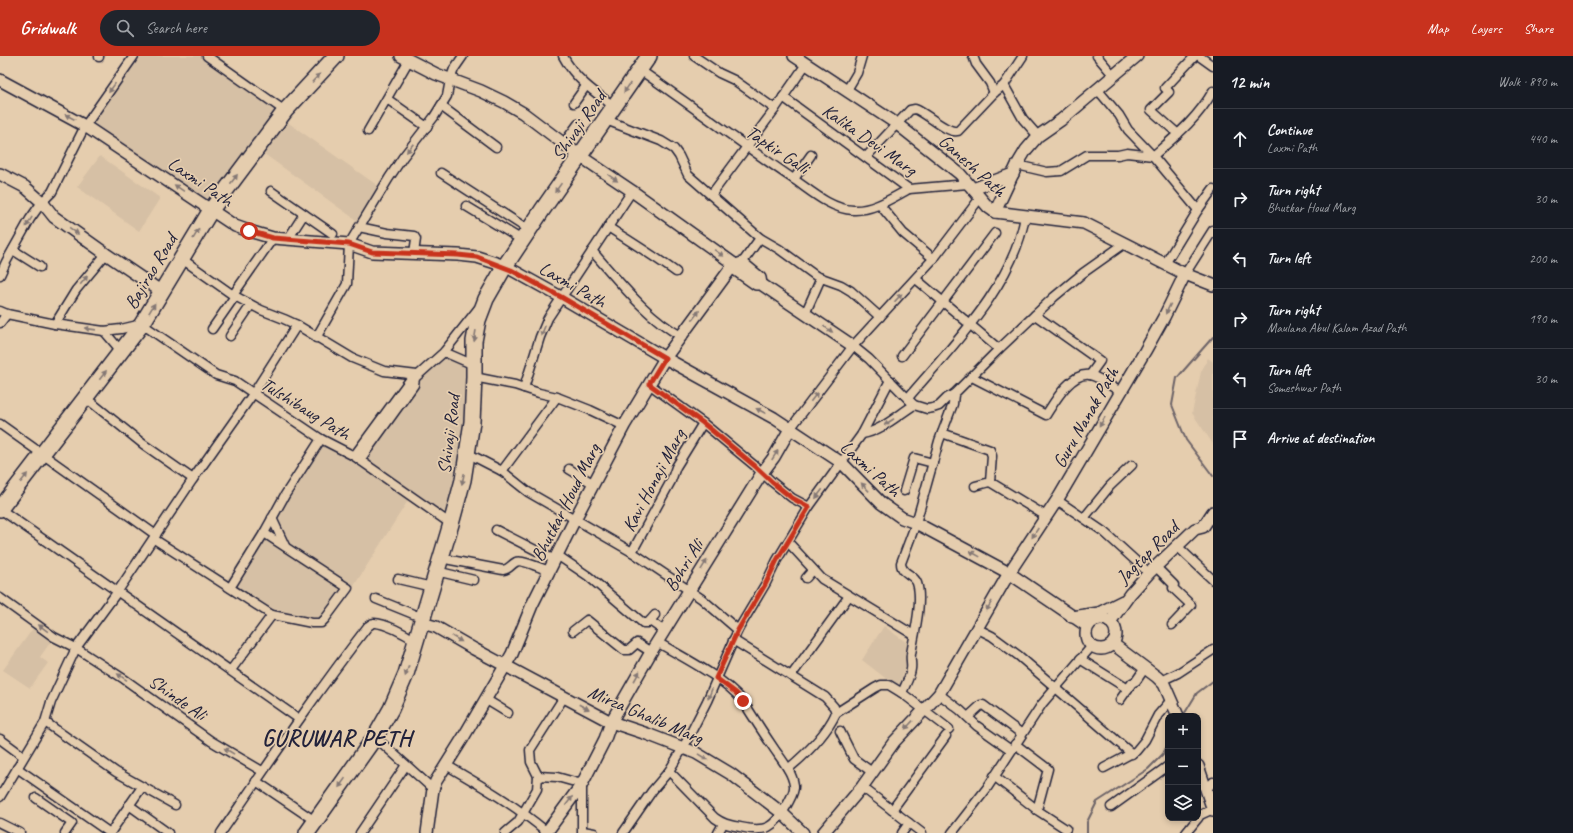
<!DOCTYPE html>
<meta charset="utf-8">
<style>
body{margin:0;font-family:Caveat,sans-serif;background:#20242c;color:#f1f3f6}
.controls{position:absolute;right:12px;bottom:12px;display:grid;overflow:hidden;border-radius:8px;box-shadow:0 2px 6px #0003}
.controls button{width:36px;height:36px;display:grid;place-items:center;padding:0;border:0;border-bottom:1px solid #363941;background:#171b24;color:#f1f3f6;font:20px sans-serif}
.stop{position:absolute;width:12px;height:12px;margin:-9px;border:3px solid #c8321e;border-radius:50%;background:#fff}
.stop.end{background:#c8321e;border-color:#fff;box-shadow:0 1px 4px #0008}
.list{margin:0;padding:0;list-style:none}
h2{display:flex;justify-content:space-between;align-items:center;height:52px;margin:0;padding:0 16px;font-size:17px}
h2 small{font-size:13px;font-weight:400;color:#9ea1a6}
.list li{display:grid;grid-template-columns:26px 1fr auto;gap:12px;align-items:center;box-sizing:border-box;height:60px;padding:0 16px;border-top:1px solid #363941}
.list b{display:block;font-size:15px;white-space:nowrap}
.list p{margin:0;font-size:13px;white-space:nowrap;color:#9ea1a6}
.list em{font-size:13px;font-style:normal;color:#9ea1a6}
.icon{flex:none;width:22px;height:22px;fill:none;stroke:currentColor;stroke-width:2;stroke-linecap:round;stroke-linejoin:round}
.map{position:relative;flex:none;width:1213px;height:777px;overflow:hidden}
header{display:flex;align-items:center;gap:24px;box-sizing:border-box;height:56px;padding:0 20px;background:#c8321e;color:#fff}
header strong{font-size:19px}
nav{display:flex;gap:22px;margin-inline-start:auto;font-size:14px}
.search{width:280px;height:36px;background:#20242c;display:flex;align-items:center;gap:10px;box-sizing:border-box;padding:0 14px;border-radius:22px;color:#9ea1a6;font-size:15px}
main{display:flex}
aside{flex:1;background:#171b24}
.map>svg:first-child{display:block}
.built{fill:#d6c0a5}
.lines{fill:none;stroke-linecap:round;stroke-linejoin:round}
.stream{stroke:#6c6367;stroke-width:2}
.street-casing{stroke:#22223b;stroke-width:11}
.secondary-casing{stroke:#22223b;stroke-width:14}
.highway-casing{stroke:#22223b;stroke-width:18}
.street{stroke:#e5cdae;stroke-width:8}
.secondary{stroke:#e5cdae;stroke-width:11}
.highway{stroke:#e5cdae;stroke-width:15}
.oneway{fill:#847874}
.route{stroke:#c8321e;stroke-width:5}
.labels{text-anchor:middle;stroke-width:3.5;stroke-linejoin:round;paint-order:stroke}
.street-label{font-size:19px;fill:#22223b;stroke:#e5cdae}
.district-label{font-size:23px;font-weight:bold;letter-spacing:1px;fill:#22223b;stroke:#e5cdae}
</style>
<header>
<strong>Gridwalk</strong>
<div class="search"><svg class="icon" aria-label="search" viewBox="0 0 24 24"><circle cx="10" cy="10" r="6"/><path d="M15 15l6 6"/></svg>Search here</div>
<nav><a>Map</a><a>Layers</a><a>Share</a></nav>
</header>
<main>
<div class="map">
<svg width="1213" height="777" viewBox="0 0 1213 777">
<rect width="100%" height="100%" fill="#e5cdae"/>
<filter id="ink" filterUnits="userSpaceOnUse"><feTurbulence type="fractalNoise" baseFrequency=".025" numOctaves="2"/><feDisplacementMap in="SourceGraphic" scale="8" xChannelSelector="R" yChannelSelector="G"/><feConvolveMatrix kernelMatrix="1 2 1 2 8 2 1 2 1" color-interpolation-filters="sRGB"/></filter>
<g filter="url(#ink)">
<!-- built -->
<g class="built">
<path d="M136 0H203L280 55 211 151 90 65Z"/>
<path d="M283 63 381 132 359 166 260 95Z"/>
<path d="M100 100 160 142 139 175 77 131Z"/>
<path d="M444 299 472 312 464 395 451 456 431 453 363 403 421 322Z"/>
<path d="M1208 302 1213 306V388L1192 357 1201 316Z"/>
<path d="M318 382 409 443 345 544 321 571 291 567 260 555 222 530 261 475Z"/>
<path d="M884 570 907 587 906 609 898 632 862 604Z"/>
<path d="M34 571 52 584 40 601 48 607 30 632 3 614Z"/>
</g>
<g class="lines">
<!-- stream -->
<g class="stream">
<path d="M1213 281 1177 322 1172 349 1186 384 1213 420"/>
<path d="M1183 660 1197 637 1213 625"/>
<path d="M1087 777V766L1097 746 1148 713 1163 698 1168 688"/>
</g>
<!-- street casing -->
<g class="street-casing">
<g id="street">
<path d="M207 0 285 55"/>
<path d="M563 0C575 23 594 36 615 51"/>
<path d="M694 0 719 17 734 24 775 53"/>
<path d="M973 0 976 8 990 27 994 37"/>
<path d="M1097 0 1114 20"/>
<path d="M1199 0 1213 10"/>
<path d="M99 1V0"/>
<path d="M640 14C691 49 740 87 792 122 810 134 830 153 853 154 873 155 892 142 909 133"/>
<path d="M1004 29 1023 63 1038 80"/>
<path d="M1097 33 1119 59 1128 74 1153 100 1198 154"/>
<path d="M847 34 857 17 862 0"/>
<path d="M783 41 909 133 968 128"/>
<path d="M387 43 427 71"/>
<path d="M574 47 586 30"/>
<path d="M441 50 496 91"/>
<path d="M606 64 661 85 674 93 679 100 688 119 760 182 779 193 816 220 841 229 851 235 880 261"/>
<path d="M368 75 409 4"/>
<path d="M1178 78 1151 54 1169 36 1165 32 1195 0"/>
<path d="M564 87 578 68"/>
<path d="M866 101 910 54 915 53C927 57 947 78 958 75L994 37 1004 29 1023 0"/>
<path d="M1017 109 1047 116 1061 115 1087 99H1118L1127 97 1153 100C1176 80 1198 62 1213 35"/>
<path d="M441 117 529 174"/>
<path d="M794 123 811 99"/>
<path d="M271 135 333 178"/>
<path d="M711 139 775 53 806 8"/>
<path d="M880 149 903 177 934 203"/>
<path d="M466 150 522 184"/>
<path d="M359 171 387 177 414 180 416 183 414 197"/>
<path d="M608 171C631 186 654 200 676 216"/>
<path d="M288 183 304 158"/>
<path d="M13 194 40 211"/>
<path d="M592 195C619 225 645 260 681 280"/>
<path d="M182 203 233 239 261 254 284 263 297 269 352 302 384 315 417 319"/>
<path d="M742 207 760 182"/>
<path d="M1165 208 1198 154 1213 133"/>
<path d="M1185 218 1213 174"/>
<path d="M0 219 6 206 30 163 42 146 52 136 85 70 134 0"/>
<path d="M916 223 999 293"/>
<path d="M233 239 273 182"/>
<path d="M0 255 7 258 55 268 104 275 121 273 142 268 216 319 235 325 321 383 354 400 451 468"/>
<path d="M805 258 821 222"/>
<path d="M1035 259 1100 305 1090 319"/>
<path d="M0 267 7 258"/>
<path d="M55 268 76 234 106 198"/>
<path d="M212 273 235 240"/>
<path d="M104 275 121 295"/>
<path d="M230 280 251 249"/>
<path d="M316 282 347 228 349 188 389 122 403 101 434 61 447 40 450 24 454 13 463 0"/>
<path d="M853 290 869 303 914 349 927 353 933 352 939 350 947 342 954 338"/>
<path d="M444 296 474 309"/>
<path d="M902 300 995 177"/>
<path d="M474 321 515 329 539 337 557 341 590 354 624 370"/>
<path d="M972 321 1046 359C1055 345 1071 316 1090 319 1101 322 1111 330 1120 336"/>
<path d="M649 328 703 367 755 410 772 426 792 442 809 451"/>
<path d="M524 332 540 281 548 262 632 135"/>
<path d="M86 342 143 388 193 423"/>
<path d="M908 342C952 290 1014 229 1025 160"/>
<path d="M0 368 156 479"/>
<path d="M790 373 853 290 935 201 980 142"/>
<path d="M942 377 990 394 992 400 990 426 1046 460"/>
<path d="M862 378C881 375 898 359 914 349"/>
<path d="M467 397 502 415 528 436 632 496 702 543 738 574"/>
<path d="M354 400 409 325 415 322 444 296 478 253"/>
<path d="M360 404 414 329 415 322"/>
<path d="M569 413 594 428"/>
<path d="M502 415 557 341"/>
<path d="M975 430 990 426"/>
<path d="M904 435 914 402 933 407"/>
<path d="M1057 444 1104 476 1149 517"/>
<path d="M0 453 299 663"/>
<path d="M272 462 285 490"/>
<path d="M1084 462 1110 430 1132 409"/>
<path d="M496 474 555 504"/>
<path d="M264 477 285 439 321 383"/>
<path d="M154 483 272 559 312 567H321L325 563 348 532 264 477 230 532"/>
<path d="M788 486 822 523 914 579"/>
<path d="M1177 490 1213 524"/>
<path d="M632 496 671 425 676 411 703 367"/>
<path d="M557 499 588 520 643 567H648L655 559"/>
<path d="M440 502 503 514C510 513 510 509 516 506 521 503 543 513 549 515"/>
<path d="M1155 510 1174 529 1173 532 1191 549 1172 569"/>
<path d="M436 515 474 524"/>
<path d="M806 522 813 514"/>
<path d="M398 523 432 531"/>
<path d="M0 542 54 581 76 592 124 623 211 685 262 715"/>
<path d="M376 543 423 562"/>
<path d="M650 565 664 575"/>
<path d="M976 572 992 580 1019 600 1132 698"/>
<path d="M573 575 587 564 624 594H629L637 587 651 596"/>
<path d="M733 584 825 641 834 651 836 657C826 679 806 698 788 713"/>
<path d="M657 586C684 602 723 621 743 645 753 661 764 678 775 694 782 704 792 716 794 729 795 736 790 743 787 749 774 772 766 777 740 771 730 769 723 768 715 762L669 715"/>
<path d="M1080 603 1128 633"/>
<path d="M231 614 272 559"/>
<path d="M791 620 849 540"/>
<path d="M1161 625 1178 617 1213 594"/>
<path d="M902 637C905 629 910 622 911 613 912 608 910 603 911 598 914 579 923 545 917 527 914 518 901 518 901 507L916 467 939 385 953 348 954 338 999 293 1054 241 1083 217 1124 188"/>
<path d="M939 638 960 654 977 670 1011 694"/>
<path d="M485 643 508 657"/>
<path d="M1120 644 1132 627 1136 625 1145 612"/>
<path d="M836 657 875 632 881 629H889L902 637 949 673"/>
<path d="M968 661 981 649H983L1022 678"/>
<path d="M45 666 116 716 175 749"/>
<path d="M840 675 854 703 872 716"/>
<path d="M375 681 433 733"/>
<path d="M0 683 23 700"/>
<path d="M1015 688 1048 713 1037 754"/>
<path d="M446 709C482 730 515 749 547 776"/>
<path d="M17 712 110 777 142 731"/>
<path d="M1104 712 1136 695 1145 684 1158 659 1171 644"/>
<path d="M538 720 557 721 582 728V777"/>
<path d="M994 720 1040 756 1066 773"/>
<path d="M256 725 315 765"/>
<path d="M862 731 922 777"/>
<path d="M1207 733 1213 726"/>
<path d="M0 741 45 666 51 646 76 592 118 535 193 423 253 338 297 269"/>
<path d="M36 742 72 767 65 777"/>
<path d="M129 749 168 777"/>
<path d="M1111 751 1168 710"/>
<path d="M892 754 946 680"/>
<path d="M1198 762 1200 759 1213 753"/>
<path d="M0 767 20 777"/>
<path d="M583 775 594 777"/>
<path d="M221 777C269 707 316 637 368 570 369 570 372 567 373 567 384 566 407 579 416 585"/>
<path d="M360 777 406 709"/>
<path d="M505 777 518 766 537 733 538 720 531 706 530 694 564 641"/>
<path d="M623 777 652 735 669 715 683 692 707 645 738 574 766 527 777 504 809 451 862 378 890 324"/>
<path d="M718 777 723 768"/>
<path d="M902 777 909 767"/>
<path d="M952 777 987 732 1042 648 1091 591"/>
<path d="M1186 777 1198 762"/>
</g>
</g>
<!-- secondary casing -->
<g class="secondary-casing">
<g id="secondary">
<path d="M401 0 436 18 481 35 504 46 523 57 580 100 632 135 734 208 736 209 742 207 760 222 761 228"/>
<path d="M794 0 897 68 960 118 988 151 995 156 1084 167 1185 218 1213 229"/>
<path d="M0 24 85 70 235 170 249 175 273 182 349 188 372 196 458 199 477 201 505 210 561 241 665 302 774 362 842 407 881 447 902 462 916 467 1009 517 1087 570"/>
<path d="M0 118 25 131 42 146 54 161 106 198 162 236"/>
<path d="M973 133 1013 118"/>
<path d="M995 156 1017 109 1026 94 1038 80 1061 64 1137 0"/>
<path d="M736 209V214L756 228H761L853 290"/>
<path d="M1072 561 1099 557 1123 545"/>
<circle cx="1101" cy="578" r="15"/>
<path d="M1110 566 1130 538 1149 517 1195 473 1203 471 1213 456"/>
<path d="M422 567 436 571 474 593 611 666 647 678 696 697 731 718 782 757 803 777"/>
<path d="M1113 588 1157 621 1164 628 1178 660"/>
<path d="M1198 710 1213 754"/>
<path d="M427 777 433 733 436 725 463 682 512 598 532 549 575 463 624 370 665 302 734 208"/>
<path d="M546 777 582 728 605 683 611 666 651 596 762 417 774 401 790 373"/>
<path d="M823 777 862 731 894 686 939 638 1009 517 1059 441 1145 295 1164 261 1185 218"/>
</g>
</g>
<!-- highway casing -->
<g class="highway-casing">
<g id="highway">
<path d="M0 453 142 268 211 154 285 55 336 0"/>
<path d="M307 777 375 681 391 653 406 618 451 468 463 424 472 366 474 321V285L478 264 486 243 505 210 543 153 649 0"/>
</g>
</g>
<!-- street -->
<use href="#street" class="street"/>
<!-- secondary -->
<use href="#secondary" class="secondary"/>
<!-- highway -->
<use href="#highway" class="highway"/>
</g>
<!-- one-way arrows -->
<defs><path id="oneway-solid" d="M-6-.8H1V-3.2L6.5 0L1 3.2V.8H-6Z"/></defs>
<g class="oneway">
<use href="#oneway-solid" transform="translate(316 22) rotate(-47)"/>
<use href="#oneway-solid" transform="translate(112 32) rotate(125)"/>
<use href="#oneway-solid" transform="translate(627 32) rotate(124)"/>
<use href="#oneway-solid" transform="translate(70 61) rotate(-152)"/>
<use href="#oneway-solid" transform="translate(410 92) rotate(128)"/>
<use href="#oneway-solid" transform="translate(613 122) rotate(34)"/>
<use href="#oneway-solid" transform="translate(234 123) rotate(-53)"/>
<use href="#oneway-solid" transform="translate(179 132) rotate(-146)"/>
<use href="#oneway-solid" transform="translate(558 132) rotate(125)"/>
<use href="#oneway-solid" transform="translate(29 166) rotate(121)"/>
<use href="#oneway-solid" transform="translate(74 175) rotate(36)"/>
<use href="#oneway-solid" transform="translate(196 178) rotate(-59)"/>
<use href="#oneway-solid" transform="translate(719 197) rotate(35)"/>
<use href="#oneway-solid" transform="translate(84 224) rotate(-51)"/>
<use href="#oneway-solid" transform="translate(898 242) rotate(-47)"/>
<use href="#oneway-solid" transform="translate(152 252) rotate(-58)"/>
<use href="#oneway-solid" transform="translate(1168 253) rotate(116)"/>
<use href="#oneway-solid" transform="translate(696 259) rotate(-53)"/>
<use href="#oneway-solid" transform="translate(90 273) rotate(-172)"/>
<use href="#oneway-solid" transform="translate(828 273) rotate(34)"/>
<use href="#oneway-solid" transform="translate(543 275) rotate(112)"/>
<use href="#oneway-solid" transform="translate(475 280) rotate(99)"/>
<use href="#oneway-solid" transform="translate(103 319) rotate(-53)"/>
<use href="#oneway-solid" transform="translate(814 341) rotate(-53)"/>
<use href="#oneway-solid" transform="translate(761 355) rotate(-152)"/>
<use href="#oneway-solid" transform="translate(889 366) rotate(147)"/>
<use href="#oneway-solid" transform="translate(1102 366) rotate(120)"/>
<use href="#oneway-solid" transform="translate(775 399) rotate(-57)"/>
<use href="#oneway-solid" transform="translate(24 422) rotate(-52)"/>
<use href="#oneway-solid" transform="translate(463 423) rotate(102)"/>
<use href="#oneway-solid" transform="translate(865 431) rotate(-133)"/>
<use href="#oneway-solid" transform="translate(819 438) rotate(127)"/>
<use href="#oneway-solid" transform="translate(1035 477) rotate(123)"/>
<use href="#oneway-solid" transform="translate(975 498) rotate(-151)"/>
<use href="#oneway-solid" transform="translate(704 509) rotate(-58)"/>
<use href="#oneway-solid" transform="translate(989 550) rotate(121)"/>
<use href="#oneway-solid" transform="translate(43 572) rotate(-144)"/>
<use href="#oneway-solid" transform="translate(457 583) rotate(30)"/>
<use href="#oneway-solid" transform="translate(407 615) rotate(109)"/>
<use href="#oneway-solid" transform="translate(637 620) rotate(-61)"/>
<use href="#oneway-solid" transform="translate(122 621) rotate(-146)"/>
<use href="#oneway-solid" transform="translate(710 638) rotate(111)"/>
<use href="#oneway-solid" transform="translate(584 651) rotate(28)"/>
<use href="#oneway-solid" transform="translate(909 669) rotate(133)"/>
<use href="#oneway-solid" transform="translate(229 695) rotate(-149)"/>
<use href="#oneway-solid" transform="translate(703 701) rotate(31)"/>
<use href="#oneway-solid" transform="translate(342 727) rotate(125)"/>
<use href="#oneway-solid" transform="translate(569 745) rotate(-53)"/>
</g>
</g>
<g class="lines" filter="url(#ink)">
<!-- route -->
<path class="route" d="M249 175 273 182 349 188 372 196 458 199 477 201 511 214 561 241 665 302 649 328 703 367 755 410 772 426 792 442 809 451 777 504 766 527 738 574 716 622 736 637 743 645"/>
</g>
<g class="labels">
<!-- street labels -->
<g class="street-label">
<text transform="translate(578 69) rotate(-55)" y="7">Shivaji Road</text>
<text transform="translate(870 83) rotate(35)" y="7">Kalika Devi Marg</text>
<text transform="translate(778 93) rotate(34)" y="7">Tapkir Galli</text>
<text transform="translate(973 109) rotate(42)" y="7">Ganesh Path</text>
<text transform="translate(201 125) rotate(34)" y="7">Laxmi Path</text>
<text transform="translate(150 215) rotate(-59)" y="7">Bajirao Road</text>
<text transform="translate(573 228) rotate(30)" y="7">Laxmi Path</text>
<text transform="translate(306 352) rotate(32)" y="7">Tulshibaug Path</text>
<text transform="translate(1085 361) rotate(-60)" y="7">Guru Nanak Path</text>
<text transform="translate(448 378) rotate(-83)" y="7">Shivaji Road</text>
<text transform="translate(871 412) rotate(42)" y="7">Laxmi Path</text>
<text transform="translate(653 424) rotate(-62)" y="7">Kavi Honaji Marg</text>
<text transform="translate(565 446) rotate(-63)" y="7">Bhutkar Houd Marg</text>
<text transform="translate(1147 496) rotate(-45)" y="7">Jagtap Road</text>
<text transform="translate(683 509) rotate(-58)" y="7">Bohri Ali</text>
<text transform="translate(178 641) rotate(35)" y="7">Shinde Ali</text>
<text transform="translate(646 658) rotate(23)" y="7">Mirza Ghalib Marg</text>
</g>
<!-- district labels -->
<g class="district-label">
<text x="337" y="690">GURUWAR PETH</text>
</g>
</g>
</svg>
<div class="controls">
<button>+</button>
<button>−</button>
<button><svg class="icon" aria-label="layers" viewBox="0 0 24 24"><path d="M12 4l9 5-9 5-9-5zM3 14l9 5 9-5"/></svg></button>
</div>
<div class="stop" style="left:249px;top:175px"></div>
<div class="stop end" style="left:743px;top:645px"></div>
</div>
<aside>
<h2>12 min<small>Walk · 890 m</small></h2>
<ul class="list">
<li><svg class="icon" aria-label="ahead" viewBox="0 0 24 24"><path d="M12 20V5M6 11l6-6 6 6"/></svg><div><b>Continue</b><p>Laxmi Path</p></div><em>440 m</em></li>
<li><svg class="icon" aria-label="right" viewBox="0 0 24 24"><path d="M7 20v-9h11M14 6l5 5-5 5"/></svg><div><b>Turn right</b><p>Bhutkar Houd Marg</p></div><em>30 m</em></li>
<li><svg class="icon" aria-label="left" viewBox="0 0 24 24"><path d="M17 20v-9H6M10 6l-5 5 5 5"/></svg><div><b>Turn left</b></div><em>200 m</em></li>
<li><svg class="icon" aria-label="right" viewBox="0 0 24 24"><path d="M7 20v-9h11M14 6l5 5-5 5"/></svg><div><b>Turn right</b><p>Maulana Abul Kalam Azad Path</p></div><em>190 m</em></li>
<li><svg class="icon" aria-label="left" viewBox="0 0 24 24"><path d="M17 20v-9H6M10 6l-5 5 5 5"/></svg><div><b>Turn left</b><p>Someshwar Path</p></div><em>30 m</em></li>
<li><svg class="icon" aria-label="arrive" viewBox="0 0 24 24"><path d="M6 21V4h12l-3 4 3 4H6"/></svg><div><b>Arrive at destination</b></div></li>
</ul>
</aside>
</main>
